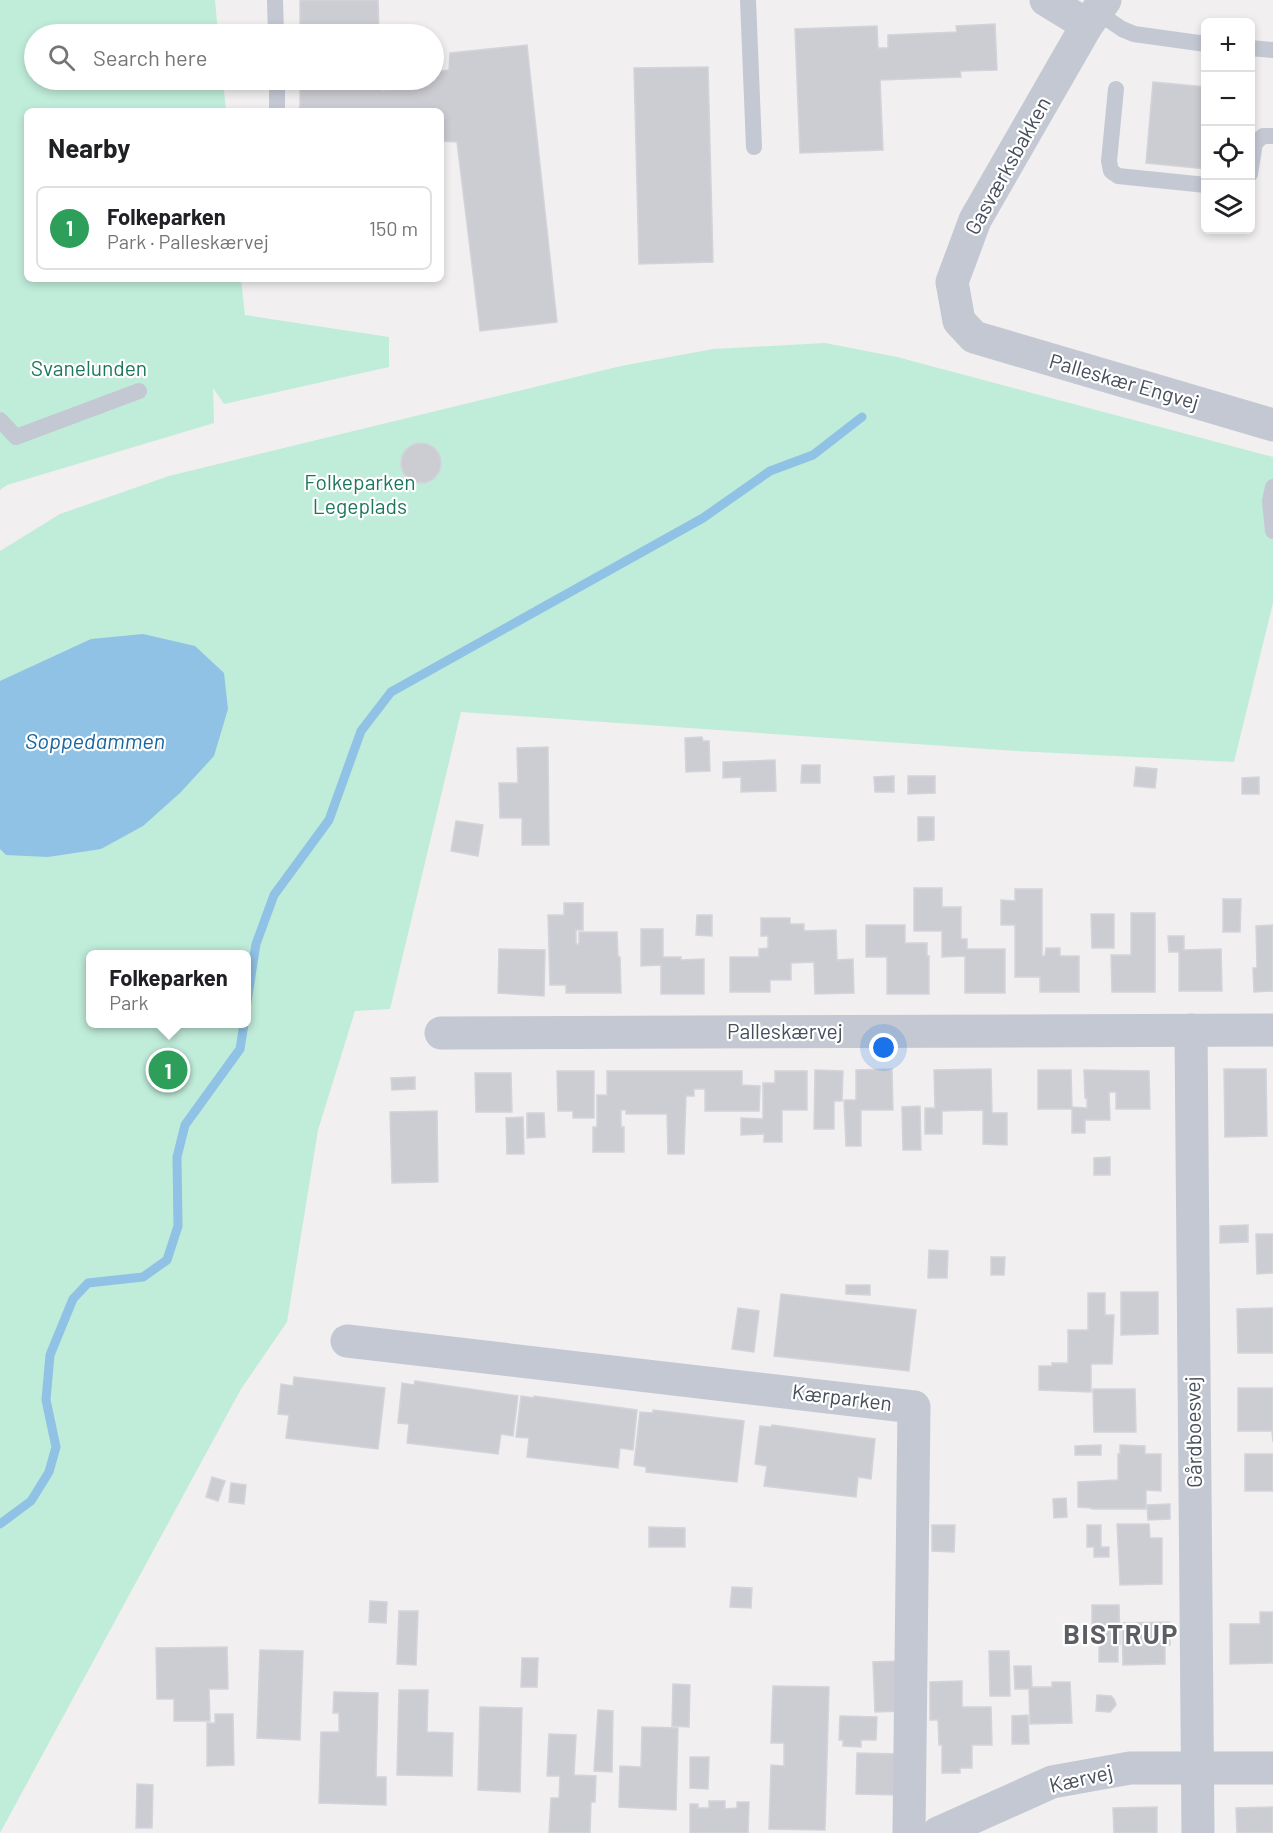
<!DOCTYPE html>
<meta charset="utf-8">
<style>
body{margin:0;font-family:Barlow,sans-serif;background:#f6f6f6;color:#202124}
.controls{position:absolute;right:18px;top:18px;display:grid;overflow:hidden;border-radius:9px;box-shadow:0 3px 9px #0003}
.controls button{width:54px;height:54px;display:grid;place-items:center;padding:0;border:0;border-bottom:2px solid #e0e0e0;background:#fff;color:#202124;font:30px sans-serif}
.you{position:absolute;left:884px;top:1048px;width:21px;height:21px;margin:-15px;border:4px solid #fff;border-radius:50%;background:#1a73e8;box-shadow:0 0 0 9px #1a73e833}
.badge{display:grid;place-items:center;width:39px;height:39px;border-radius:50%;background:#b45309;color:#fff;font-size:20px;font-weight:700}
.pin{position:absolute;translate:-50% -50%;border:3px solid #fff;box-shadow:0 2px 6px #0006}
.popup{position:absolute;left:86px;top:950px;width:165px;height:78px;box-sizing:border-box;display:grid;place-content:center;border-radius:9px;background:#fff;filter:drop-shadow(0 2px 4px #0005);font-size:20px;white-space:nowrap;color:#757577}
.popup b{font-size:22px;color:#202124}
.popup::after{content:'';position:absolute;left:50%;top:100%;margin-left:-12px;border:12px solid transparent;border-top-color:#fff}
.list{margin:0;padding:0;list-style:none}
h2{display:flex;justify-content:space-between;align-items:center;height:78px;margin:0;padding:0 24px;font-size:26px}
h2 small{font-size:20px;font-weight:400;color:#757577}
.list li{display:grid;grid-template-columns:39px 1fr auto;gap:18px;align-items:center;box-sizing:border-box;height:84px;margin:0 12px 12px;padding:0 12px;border:2px solid #e0e0e0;border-radius:9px}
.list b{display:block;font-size:22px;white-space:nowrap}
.list p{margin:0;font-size:20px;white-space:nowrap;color:#757577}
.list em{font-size:20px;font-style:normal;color:#757577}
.icon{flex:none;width:33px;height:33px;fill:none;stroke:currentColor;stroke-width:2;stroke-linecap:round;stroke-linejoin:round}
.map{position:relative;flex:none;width:1273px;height:1833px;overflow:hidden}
.search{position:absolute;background:#fff;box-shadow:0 3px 9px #0003;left:24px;top:24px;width:420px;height:66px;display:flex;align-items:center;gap:15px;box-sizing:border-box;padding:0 21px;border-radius:33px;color:#757577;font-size:22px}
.panel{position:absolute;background:#fff;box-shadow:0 3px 9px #0003;left:24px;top:108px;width:420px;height:174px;border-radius:9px}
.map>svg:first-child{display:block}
.green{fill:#c0ecda;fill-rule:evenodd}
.water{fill:#90c2e5}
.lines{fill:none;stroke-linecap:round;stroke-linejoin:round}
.stream{stroke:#90c2e5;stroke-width:9}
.building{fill:#cccdd3;stroke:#d3d4da;stroke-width:1.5}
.lane{stroke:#c3c8d3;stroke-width:16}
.street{stroke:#c3c8d3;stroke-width:33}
.labels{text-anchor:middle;stroke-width:4.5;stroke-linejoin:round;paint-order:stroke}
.street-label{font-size:21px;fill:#484e5b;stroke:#fff}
.park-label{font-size:21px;fill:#1e775d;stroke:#fff}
.water-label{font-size:22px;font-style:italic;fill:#17669f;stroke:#fff}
.district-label{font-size:27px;font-weight:bold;letter-spacing:1.5px;fill:#5c5e63;stroke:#fff}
</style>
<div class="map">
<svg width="1273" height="1833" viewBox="0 0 1273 1833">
<rect width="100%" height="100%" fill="#f1efef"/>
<!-- green -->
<g class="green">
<path d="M0 0H215L218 34H34V80H223L226 111H27V279H241L245 315 389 337V367L224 404 213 388 214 423 7 485 0 490Z"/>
<path d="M825 343 897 357 1273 457V603L1234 762 1016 751 461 712 390 1009 355 1011 318 1130 287 1322 241 1389 0 1833V551L60 514 169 476 621 366 713 349ZM90 954H246V1024H90Z"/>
</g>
<!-- water -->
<path class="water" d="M143 634 195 646 224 673 228 709 214 756 180 793 143 826 101 849 48 857 6 855 0 849V681L91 639Z"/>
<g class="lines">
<!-- stream -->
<g class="stream">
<path d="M246 1008 256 944 274 895 329 820 361 731 391 692 703 518 770 471 813 455 862 417"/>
<path d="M0 1524 31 1501 49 1472 56 1447 46 1400 50 1355 73 1299 88 1283 143 1277 167 1260 178 1226 177 1157 185 1125 240 1049 244 1024"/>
</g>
</g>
<!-- building -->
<g class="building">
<path d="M300 0H378L379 34H300Z"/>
<path d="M995 24 997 70 960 71 961 77 880 80 883 150 800 153 795 29 877 26 878 48H888V35L957 32 956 26Z"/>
<path d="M527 45 557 322 480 331 457 142 441 141V111H296L300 107V80H381L382 91 429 86V80H434V72L449 70 450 53Z"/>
<path d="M708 67 713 262 639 264 634 68Z"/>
<path d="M1153 82 1206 87V169L1146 163Z"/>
<circle cx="421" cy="463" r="20"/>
<path d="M702 737 703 741H709L710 771 686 772 685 738Z"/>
<path d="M548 747 549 845H522V818H500L499 783H518L517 748Z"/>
<path d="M775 760 776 791 741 792V777L723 778V762Z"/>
<path d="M802 765H820V783H801Z"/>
<path d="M1136 767 1157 769 1155 788 1134 786Z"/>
<path d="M894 776V792H875L874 777Z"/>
<path d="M908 776H935V793L908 794Z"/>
<path d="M1259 777V794H1242V778Z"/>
<path d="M918 817H934V840L918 841Z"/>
<path d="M456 821 483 825 478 856 451 851Z"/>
<path d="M914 888H942V907H961V939H967V949H1005V993H965V956L942 957V931H914Z"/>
<path d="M1015 889H1042V956H1045L1046 948H1060V956H1079V992H1040V977H1015V925H1001V900L1015 901Z"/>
<path d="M1223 899H1241L1240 932H1223Z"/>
<path d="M564 903H583V930H576V944H579V932H617L618 957H620L621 993H566V985H550L548 915H564Z"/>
<path d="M1131 913H1155V992H1112L1111 955H1131Z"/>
<path d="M1091 914H1114V948H1092Z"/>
<path d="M697 915H712V936L696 935Z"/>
<path d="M761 918H790V924H804V931L836 930 837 960 853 959 854 993 815 994 814 962 791 963V980H770V992H730V957H759V949L768 948V936H761Z"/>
<path d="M866 925H905V943H927V956H929V994H887V957H866Z"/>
<path d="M1273 925V991L1254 992 1253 968H1257L1256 926Z"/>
<path d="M641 929H663V957H681V960L704 959V994H661V965L641 966Z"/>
<path d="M1168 936H1184V950L1221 949 1222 991H1179V952H1169Z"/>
<path d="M499 949 545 950 544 996 498 993Z"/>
<path d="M892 1069 893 1110H861V1146H846L844 1100H856V1070Z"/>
<path d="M991 1069 992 1113H1007V1145L983 1144V1110L942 1111V1134H925V1108H935L934 1070Z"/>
<path d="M1224 1069H1266L1267 1136 1225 1137Z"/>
<path d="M815 1070 843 1071 842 1101H834V1129H814Z"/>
<path d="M1038 1070H1071L1072 1107 1087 1108V1098H1085L1084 1070 1149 1071 1150 1109H1116V1092H1109L1110 1120H1085V1133H1072V1109H1038Z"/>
<path d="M557 1071H594V1118H573V1111H558Z"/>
<path d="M607 1071H742V1085L760 1086 759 1111H705V1089H694V1096H686L684 1154H668L667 1114H626V1110H621V1127H624V1152H593V1127H597V1095H607Z"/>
<path d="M775 1071H807V1110H782V1142H764V1134L741 1135V1118L763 1119V1083H775Z"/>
<path d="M475 1073H511L512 1112H476Z"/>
<path d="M415 1077V1089L392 1090 391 1078Z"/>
<path d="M920 1106 921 1150H903L902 1107Z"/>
<path d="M437 1111 438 1182 392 1183 390 1112Z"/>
<path d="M527 1113H544L545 1137 527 1138Z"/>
<path d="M523 1117 524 1154H507L506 1118Z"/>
<path d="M1110 1157V1175H1094V1158Z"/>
<path d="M1248 1225V1242L1220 1243V1226Z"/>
<path d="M1256 1234H1273V1273L1257 1274Z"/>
<path d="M929 1250 948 1251 947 1278H928Z"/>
<path d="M991 1257H1005L1004 1275H991Z"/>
<path d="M846 1285H870V1295L846 1294Z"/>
<path d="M1121 1292H1158V1334L1121 1335Z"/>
<path d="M1088 1293H1105V1315H1114L1112 1364H1091V1392L1039 1390V1366H1052V1363H1068V1330H1088Z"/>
<path d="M781 1294 916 1310 909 1371 774 1356Z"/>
<path d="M738 1308 759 1311 754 1352 732 1349Z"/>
<path d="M1273 1308V1353H1238L1237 1309Z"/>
<path d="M294 1377 385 1388 378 1449 286 1438 289 1415 278 1414 281 1384 293 1386Z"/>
<path d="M415 1381 518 1396 513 1436 501 1434 498 1454 407 1443 409 1424 398 1423 402 1383 414 1385Z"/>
<path d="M1238 1388H1273V1442L1272 1431H1238Z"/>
<path d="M1093 1389H1135L1136 1432H1094Z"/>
<path d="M521 1396 534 1398V1396L637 1410 633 1450 620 1448 618 1468 527 1457 529 1438 516 1437Z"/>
<path d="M653 1410 744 1421 737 1482 646 1472V1467L634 1465 640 1412 653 1413Z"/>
<path d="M772 1425 875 1439 871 1479 858 1477 856 1497 764 1486 767 1466 755 1464 760 1426 771 1427Z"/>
<path d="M1101 1445V1455H1075V1446Z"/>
<path d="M1120 1445 1145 1446V1454H1161V1491L1146 1490V1509H1092V1508L1078 1507V1482L1118 1480V1454H1120Z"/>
<rect x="1245" y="1454" width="28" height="37"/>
<path d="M212 1477 225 1481 218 1501 206 1497Z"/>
<path d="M231 1483 246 1485 244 1504 229 1502Z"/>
<path d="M1066 1498 1067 1517 1054 1518 1053 1499Z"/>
<path d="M1170 1504V1519L1148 1520 1147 1505Z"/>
<path d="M1117 1524H1149L1150 1538H1162V1584L1120 1585Z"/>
<path d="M932 1525H955L954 1552 932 1551Z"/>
<path d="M1087 1525H1101V1547H1109V1557H1094V1547H1087Z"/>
<path d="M649 1527 685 1528V1547H649Z"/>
<path d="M732 1587 752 1588 751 1608 730 1607Z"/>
<path d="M370 1601 387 1602 386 1623 369 1622Z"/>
<path d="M1092 1605H1119L1120 1644H1118V1662H1099V1644H1092Z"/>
<path d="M399 1611H418L416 1665 397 1664Z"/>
<path d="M1260 1612H1273V1663L1230 1664V1624H1260Z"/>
<path d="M1170 1622V1645H1165V1664L1123 1665 1122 1623Z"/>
<path d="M227 1647 228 1689H209L210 1721H174V1699H157L156 1648Z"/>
<path d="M260 1650 303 1651 300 1740 257 1738Z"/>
<path d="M989 1651H1009L1010 1696H990Z"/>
<path d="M522 1658H538L537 1687H521Z"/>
<path d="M902 1661 904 1711 875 1712 873 1662Z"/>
<path d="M1014 1666H1031L1032 1687H1052V1682H1070L1072 1723 1030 1724 1029 1689H1015Z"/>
<path d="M962 1681V1707H991L992 1745H972V1768H960V1773H942V1745H939L938 1720H930V1682Z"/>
<path d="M673 1684 690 1685 689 1727 672 1726Z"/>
<path d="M773 1686 829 1687 825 1830 769 1829 771 1765 784 1766V1743H771Z"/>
<path d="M399 1690H428L427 1732 453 1733 452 1776 397 1775Z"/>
<path d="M334 1692 378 1693 376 1777H386V1805L319 1803 321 1732H339V1713H333Z"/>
<path d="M1097 1695 1111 1696 1114 1699 1116 1705 1110 1712 1096 1711Z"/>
<path d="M480 1707 522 1708 520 1792 478 1790Z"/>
<path d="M598 1710 613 1711 612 1772 594 1771Z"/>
<path d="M215 1714H233L234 1765 207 1766V1723H215Z"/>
<path d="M1028 1715 1029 1744H1012V1716Z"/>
<path d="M840 1716 877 1717 876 1740H861V1747L843 1746V1740H839Z"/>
<path d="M642 1727 678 1728 676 1810 619 1807 620 1766 641 1767Z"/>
<path d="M549 1734 576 1735 574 1775 596 1776 595 1802H591L590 1833H549L551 1798H559L560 1776H547Z"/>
<path d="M857 1753 899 1754 898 1795 856 1794Z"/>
<path d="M690 1757H709L708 1789 690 1788Z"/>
<path d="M137 1784 153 1785 152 1828H136Z"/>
<path d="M709 1801H725V1809L737 1808V1802H749L748 1833H690V1804H698V1808H709Z"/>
<path d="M1157 1807V1833H1114L1113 1808Z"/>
<path d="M1273 1807V1833H1237L1236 1808Z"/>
</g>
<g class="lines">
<!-- lane -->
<g class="lane">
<path d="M275 0 276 34"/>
<path d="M748 0 754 147"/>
<path d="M1097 12 1122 29 1134 34 1206 44"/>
<path d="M1250 48 1273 50"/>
<path d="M277 80V111"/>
<path d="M1116 89 1109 161 1111 171 1118 176 1206 185"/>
<path d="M1250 174 1255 143 1263 136H1273"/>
<path d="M0 420 16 437 139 391"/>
<path d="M1273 487 1270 501 1273 531"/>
</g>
<!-- street -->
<g class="street">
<path d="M1046 0 1087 25"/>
<path d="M1105 0 1087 25 975 220 952 282 959 321 974 337 1273 425"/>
<path d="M1191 1030 1198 1833"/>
<path d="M441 1033 1273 1030"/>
<path d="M347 1341 914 1407 909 1833"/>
<path d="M938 1833 1052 1782 1130 1768H1273"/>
</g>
</g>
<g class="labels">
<!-- street labels -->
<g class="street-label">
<text transform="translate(1008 166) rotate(-61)" y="7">Gasværksbakken</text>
<text transform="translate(1124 382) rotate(16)" y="7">Palleskær Engvej</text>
<text x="785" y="1039">Palleskærvej</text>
<text transform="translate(842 1398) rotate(7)" y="7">Kærparken</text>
<text transform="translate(1194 1432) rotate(-91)" y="7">Gårdboesvej</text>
<text transform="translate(1081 1779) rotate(-13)" y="7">Kærvej</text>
</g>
<!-- park labels -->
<g class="park-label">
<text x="89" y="376">Svanelunden</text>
<text x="360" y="490">Folkeparken<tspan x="360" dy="24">Legeplads</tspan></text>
</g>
<!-- water labels -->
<g class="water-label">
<text x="95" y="749">Soppedammen</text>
</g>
<!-- district labels -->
<g class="district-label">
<text x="1121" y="1644">BISTRUP</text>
</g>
</g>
</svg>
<div class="controls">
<button>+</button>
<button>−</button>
<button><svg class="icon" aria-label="locate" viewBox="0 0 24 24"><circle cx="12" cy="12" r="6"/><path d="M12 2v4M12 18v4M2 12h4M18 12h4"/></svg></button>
<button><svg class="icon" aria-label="layers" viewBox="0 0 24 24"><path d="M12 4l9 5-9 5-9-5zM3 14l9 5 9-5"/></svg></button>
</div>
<div class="you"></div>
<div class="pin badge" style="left:168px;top:1070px;background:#2e9e5b">1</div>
<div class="popup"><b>Folkeparken</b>Park</div>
<div class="search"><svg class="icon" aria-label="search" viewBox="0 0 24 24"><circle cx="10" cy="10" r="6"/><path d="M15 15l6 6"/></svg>Search here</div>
<section class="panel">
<h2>Nearby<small></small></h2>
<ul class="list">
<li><span class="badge" style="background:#2e9e5b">1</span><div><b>Folkeparken</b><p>Park · Palleskærvej</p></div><em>150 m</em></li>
</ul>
</section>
</div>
